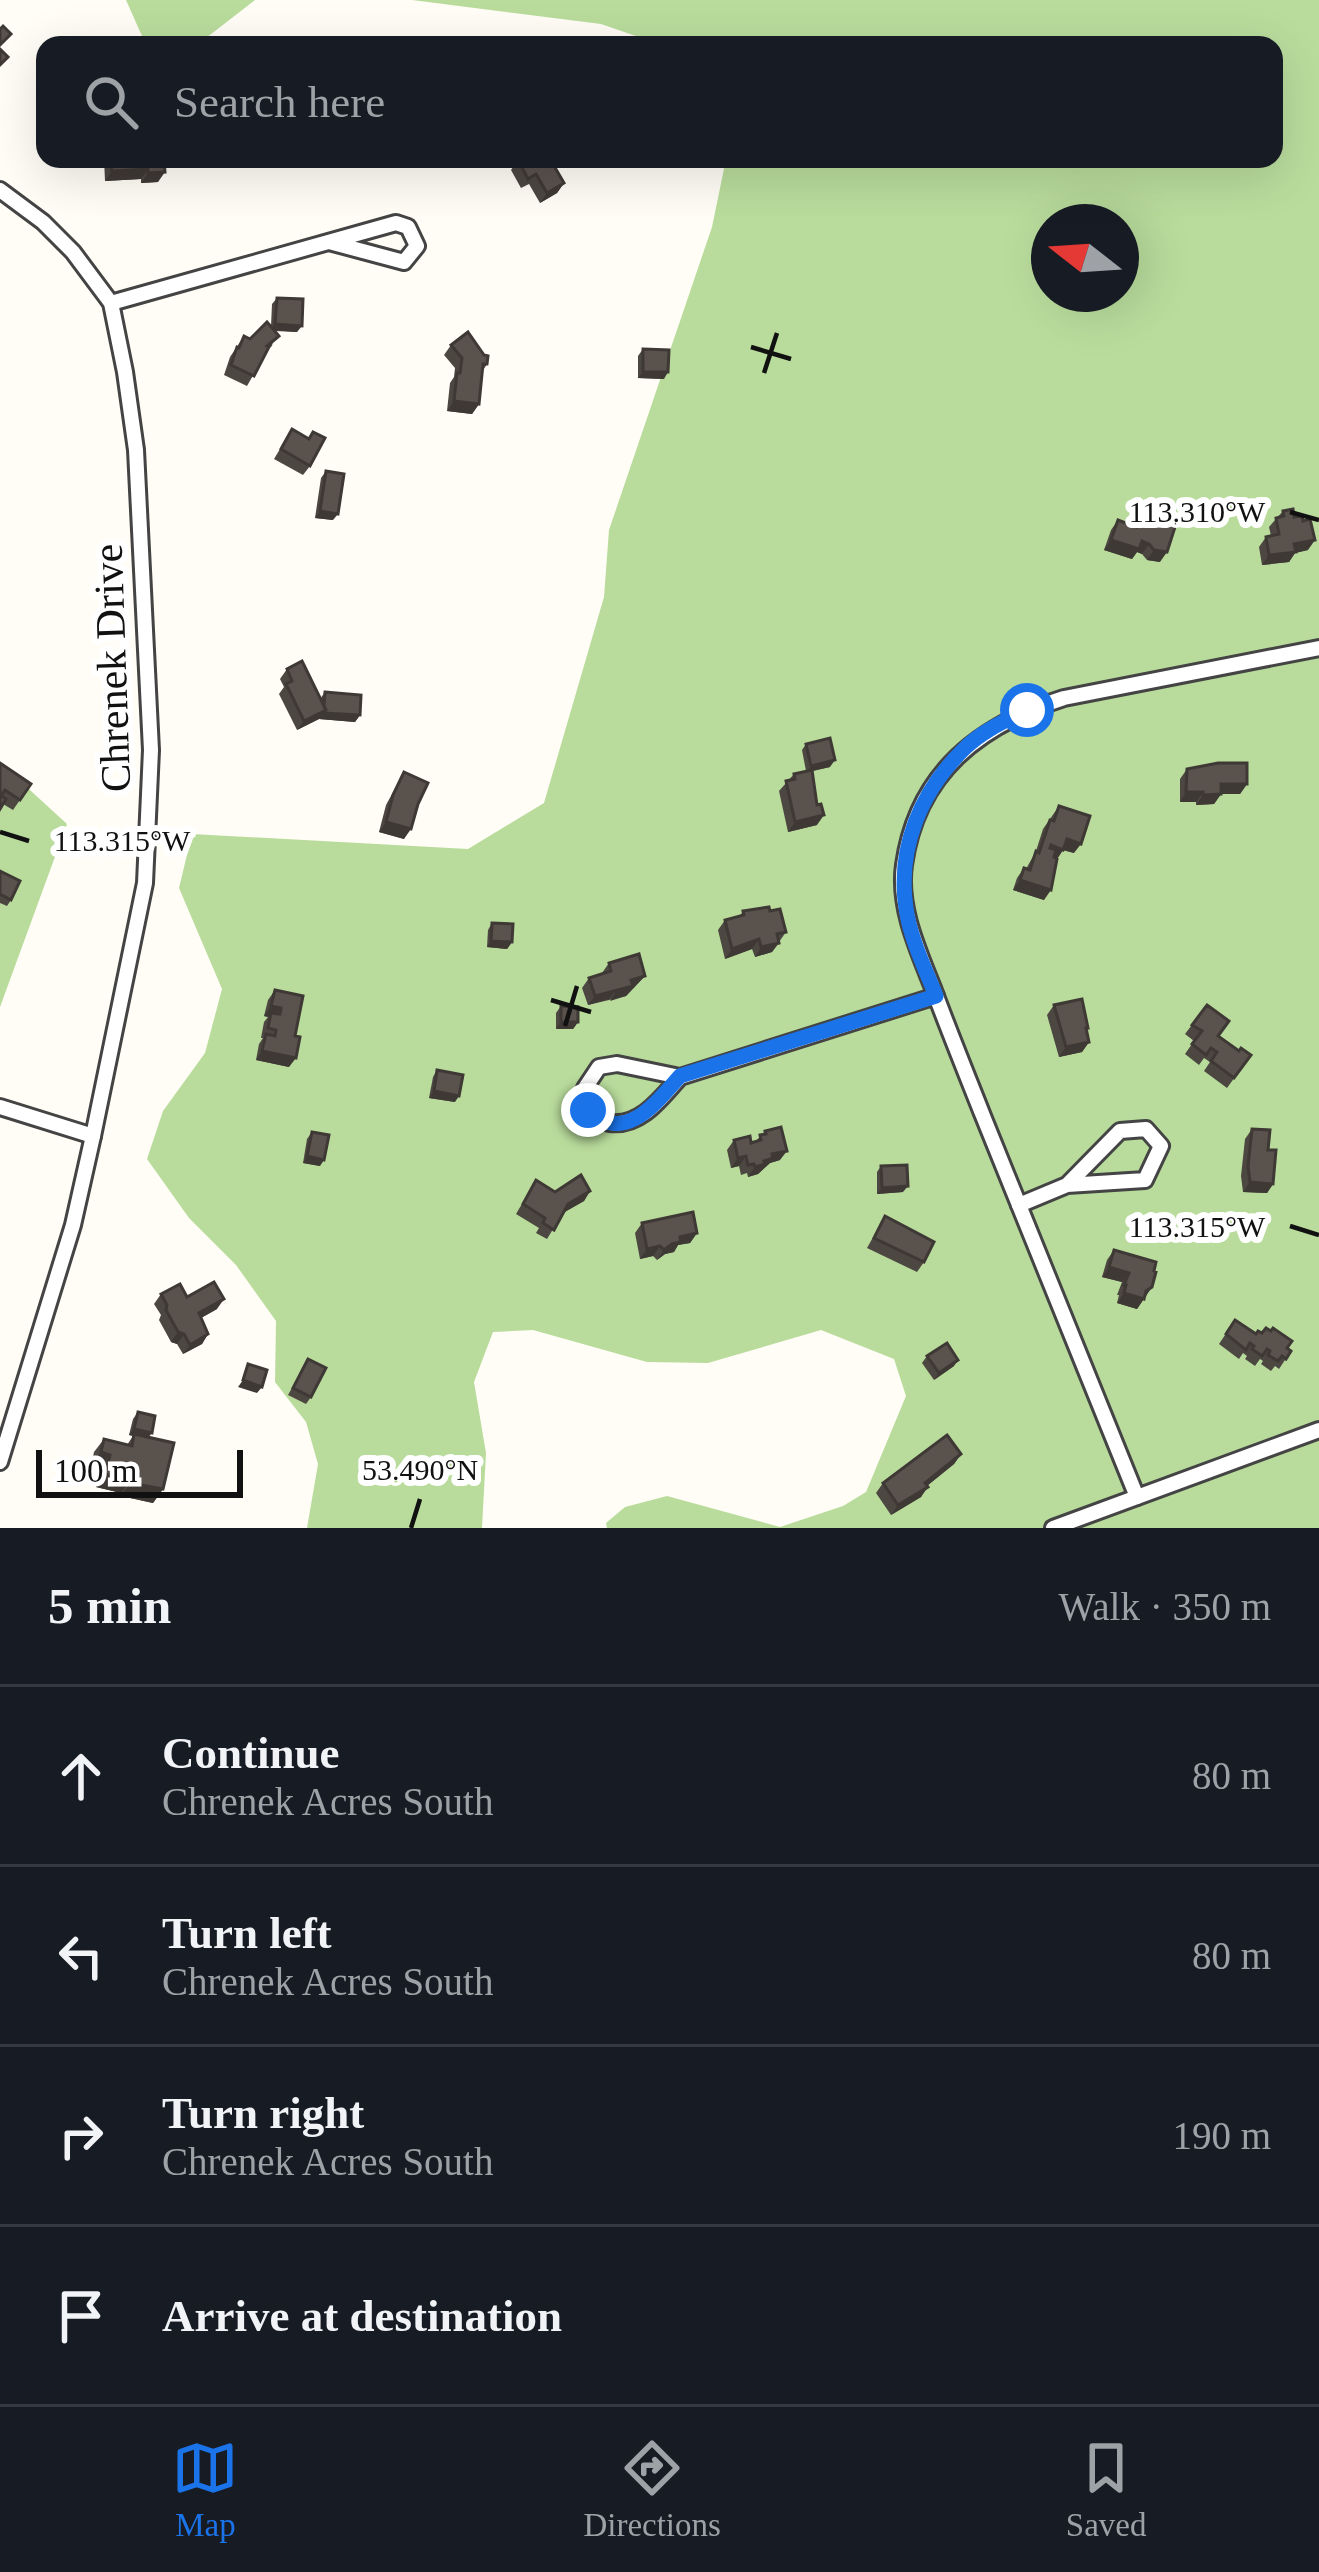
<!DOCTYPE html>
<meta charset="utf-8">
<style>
body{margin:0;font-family:"Times New Roman",serif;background:#20242c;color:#f1f3f6}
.compass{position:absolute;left:1031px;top:204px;width:108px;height:108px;border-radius:50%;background:#171b24;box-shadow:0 12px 48px #0002;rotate:287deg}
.scale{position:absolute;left:36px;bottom:30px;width:207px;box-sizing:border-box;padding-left:12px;border:6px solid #111;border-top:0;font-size:33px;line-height:42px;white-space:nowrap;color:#111;-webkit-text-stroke:9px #fff;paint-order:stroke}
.stop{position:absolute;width:36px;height:36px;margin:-27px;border:9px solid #1a73e8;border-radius:50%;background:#fff}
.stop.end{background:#1a73e8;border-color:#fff;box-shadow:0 3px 12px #0008}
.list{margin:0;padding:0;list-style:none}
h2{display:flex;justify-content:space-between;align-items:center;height:156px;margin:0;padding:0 48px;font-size:51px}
h2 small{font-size:39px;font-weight:400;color:#9ea1a6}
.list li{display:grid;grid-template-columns:78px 1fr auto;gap:36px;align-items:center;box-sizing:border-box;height:180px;padding:0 48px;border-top:3px solid #363941}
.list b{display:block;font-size:45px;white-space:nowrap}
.list p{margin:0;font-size:39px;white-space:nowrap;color:#9ea1a6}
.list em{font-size:39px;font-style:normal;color:#9ea1a6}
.icon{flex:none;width:66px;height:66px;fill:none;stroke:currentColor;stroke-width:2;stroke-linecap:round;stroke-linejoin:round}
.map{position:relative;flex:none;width:1319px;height:1528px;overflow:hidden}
.search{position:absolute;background:#171b24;box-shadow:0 12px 48px #0002;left:36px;right:36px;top:36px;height:132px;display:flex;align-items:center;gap:30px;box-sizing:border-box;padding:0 42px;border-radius:24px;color:#9ea1a6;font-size:45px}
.sheet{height:876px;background:#171b24}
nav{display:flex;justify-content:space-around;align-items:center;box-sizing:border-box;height:168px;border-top:3px solid #363941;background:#171b24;font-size:33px;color:#9ea1a6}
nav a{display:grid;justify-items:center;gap:6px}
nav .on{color:#1a73e8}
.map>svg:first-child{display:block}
.forest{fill:#b9dc9c;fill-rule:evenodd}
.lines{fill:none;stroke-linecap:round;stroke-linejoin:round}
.street-casing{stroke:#444;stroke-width:20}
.street{stroke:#fff;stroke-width:14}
.wall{fill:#4d4742}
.shaded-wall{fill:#3f3936}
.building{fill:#5a524d;stroke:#3f3936;stroke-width:3}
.route{stroke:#1a73e8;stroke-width:15}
.ticks{fill:none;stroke:#111;stroke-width:4.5}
.labels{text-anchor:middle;stroke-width:12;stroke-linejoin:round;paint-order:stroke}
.street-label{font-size:42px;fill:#111;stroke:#fff}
.ticks-label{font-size:30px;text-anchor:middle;fill:#111;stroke:#fff;stroke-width:12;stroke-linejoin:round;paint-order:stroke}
</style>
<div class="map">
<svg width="1319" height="1528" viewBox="0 0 1319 1528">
<rect width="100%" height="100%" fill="#fffdf5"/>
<!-- forest -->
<g class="forest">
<path d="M126 0H255L197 45H146Z"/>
<path d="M412 0H1319V1528H607L606 1523 625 1507 667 1496 780 1527 843 1506 866 1492 906 1396 894 1359 821 1330 708 1363 647 1362 533 1330 493 1332 474 1382 486 1453 482 1528H307L318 1464 306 1422 275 1382 276 1321 236 1265 189 1218 147 1159 163 1111 205 1053 222 989 179 888 192 834 468 849 544 803 604 597 609 530 712 227 726 159H1274V45H662L601 24ZM1049 222H1121V294H1049Z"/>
<path d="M0 773 19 780 67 824 0 1007Z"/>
</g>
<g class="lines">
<!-- street casing -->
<g class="street-casing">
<g id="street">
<path d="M0 190 43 222 73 252 111 303 125 372 136 450 151 750 145 883 93 1136 73 1225 0 1462"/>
<path d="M111 303 396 223 408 227 417 246 404 262 329 242"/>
<path d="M680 1077C662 1097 641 1127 610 1123 589 1120 587 1105 585 1088L599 1067 617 1064 680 1077 936 996"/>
<path d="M0 1107 93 1136"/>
<path d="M1019 1205 1067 1185 1145 1180 1161 1146 1146 1129 1120 1131 1067 1185"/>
<path d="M1137 1497C1085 1370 1034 1243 983 1116 966 1073 949 1031 933 988 918 950 898 907 904 865 917 772 980 725 1064 698L1319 648"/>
<path d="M1053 1528 1319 1430"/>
</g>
</g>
<!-- street -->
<use href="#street" class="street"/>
</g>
<!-- wall -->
<g class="wall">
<path d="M104 159H164L158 182 141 183V179L105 181Z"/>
<path d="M518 160 564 183 557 193 540 203 529 184 521 188 511 170Z"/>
<path d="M277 298 297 332 275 331 272 346 268 349 247 386 224 375 230 357 244 336 250 339 271 326 272 304Z"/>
<path d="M451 345 487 364 482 372 479 404 472 414 447 411 450 383 454 377 455 368 444 355Z"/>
<path d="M643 349 664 379 638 378V356Z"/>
<path d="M292 429 310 466 303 475 274 459Z"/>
<path d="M326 471 333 520 315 518 321 478Z"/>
<path d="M1283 511 1294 517 1308 550 1295 553 1289 562 1262 565 1259 547 1266 537 1271 536 1269 527Z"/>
<path d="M1160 512V562L1147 560 1142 554 1137 552 1132 559 1104 550 1111 530 1118 520 1134 526 1145 514 1156 518Z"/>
<path d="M287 669 320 699 325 692 360 715 355 722 319 719 297 730 279 694 284 687 280 679Z"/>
<path d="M806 744 830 767 813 771 817 825 788 832 779 791 794 774 806 771 802 750Z"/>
<path d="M0 763 31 784 13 810 3 804 0 809Z"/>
<path d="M1187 769 1247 784 1240 794H1221L1214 804 1196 805V802H1180V779Z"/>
<path d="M404 772 418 804 404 839 379 832 386 805Z"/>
<path d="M1059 806 1074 853 1063 850 1057 859 1044 900 1013 890 1017 878 1024 868 1026 869 1036 851 1043 829Z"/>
<path d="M0 871 11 900 7 906 0 903Z"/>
<path d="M743 911H770L786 932 772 952 755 957 752 949 725 959 718 930 725 920 740 916Z"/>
<path d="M492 923 512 942 507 949 487 947 488 930Z"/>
<path d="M609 963 645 976 626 996 588 1005 582 988 589 978 602 973Z"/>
<path d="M275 990 303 996 289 1067 256 1060 259 1044 263 1038H261L264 1022 268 1017 264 1016 268 1000Z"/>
<path d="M1054 1005 1088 1028 1086 1030 1089 1042 1082 1052 1059 1057 1047 1015Z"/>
<path d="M1207 1005 1218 1036 1239 1051 1251 1055 1227 1088 1204 1071 1210 1062 1204 1058 1199 1065 1185 1054 1194 1041 1185 1034Z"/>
<path d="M561 1006 578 1022 573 1029H556V1013Z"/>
<path d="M437 1070 455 1102 429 1098 433 1077Z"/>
<path d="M1252 1129 1268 1150 1273 1184 1267 1193 1243 1192 1241 1176 1245 1139Z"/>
<path d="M765 1131 780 1160 770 1163 758 1174 748 1177 747 1173 741 1175 739 1166 731 1168 727 1150 734 1140 756 1141Z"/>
<path d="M312 1132 320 1166 303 1163 307 1139Z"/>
<path d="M881 1166 903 1192 877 1194V1172Z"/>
<path d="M536 1180 555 1192 590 1191 584 1201 563 1213 547 1239 536 1233 539 1228 516 1214Z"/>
<path d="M885 1216 924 1262 917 1272 867 1248Z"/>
<path d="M642 1223 697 1233 690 1243 678 1245 674 1252 665 1254 657 1260 653 1256 640 1259 635 1233Z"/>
<path d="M1114 1250 1152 1287 1137 1309 1117 1303 1119 1295H1117L1122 1282 1102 1277 1107 1260Z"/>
<path d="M161 1294 187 1297 217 1309 201 1318 208 1334 202 1344 183 1354 177 1344 171 1342 159 1320 161 1315 154 1304Z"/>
<path d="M1235 1320 1256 1334 1291 1351 1279 1369 1275 1366 1271 1371 1261 1364 1263 1361 1260 1359 1255 1366 1245 1359 1247 1356 1243 1353 1239 1359 1219 1344Z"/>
<path d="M927 1356 954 1366 934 1380 922 1363Z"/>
<path d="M308 1359 311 1397 306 1404 288 1395Z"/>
<path d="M138 1412 148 1438 163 1489 153 1503 121 1496V1493L96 1487 101 1468 91 1466 94 1452 104 1439 127 1445 133 1436 129 1435 133 1419Z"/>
<path d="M961 1454 954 1464 927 1486 921 1497 891 1515 876 1493 883 1483Z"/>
</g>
<!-- shaded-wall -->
<g class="shaded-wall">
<path d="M148 169 141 179 105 181 112 171Z"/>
<path d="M165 172 158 182 141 183 148 173Z"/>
<path d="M564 183 557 193 540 203 547 193Z"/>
<path d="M275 324 302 326 297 332 271 330Z"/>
<path d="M643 372H668L664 379 638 378Z"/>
<path d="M454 401 479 404 472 414 447 411Z"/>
<path d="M320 511 338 514 333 520 315 518Z"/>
<path d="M1111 540 1142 541 1149 544 1142 554 1137 552 1132 559 1104 550Z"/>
<path d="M1315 540 1308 550 1295 553 1289 562 1262 565 1269 555 1294 544Z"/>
<path d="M1154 550 1167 552 1160 562 1147 560Z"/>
<path d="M326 710 360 715 355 722 319 719 297 730 304 721Z"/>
<path d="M835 760 830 767 807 772 811 766Z"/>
<path d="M1221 784H1247L1240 794H1214Z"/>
<path d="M1186 792H1203L1196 802H1180Z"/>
<path d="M1221 794 1214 804 1196 805 1203 795Z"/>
<path d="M824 815 817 825 788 832 795 822Z"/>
<path d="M386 822 411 829 404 839 379 832Z"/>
<path d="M1067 839 1081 844 1074 853 1063 850 1057 859 1044 855 1051 845Z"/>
<path d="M1020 880 1051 890 1044 900 1013 890Z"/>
<path d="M759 939 752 949 725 959 732 949Z"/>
<path d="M491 941 512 942 507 949 487 947Z"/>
<path d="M779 943 772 952 755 957 761 947Z"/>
<path d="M645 976 626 996 610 1001 616 991 631 980Z"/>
<path d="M616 989 609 999 588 1005 595 996Z"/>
<path d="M271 1006 281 1008 274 1018 271 1013 268 1017 264 1016Z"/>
<path d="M561 1022H578L573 1029H556Z"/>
<path d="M1089 1042 1082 1052 1059 1057 1066 1047Z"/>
<path d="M262 1051 296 1058 289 1067 256 1060Z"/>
<path d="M434 1091 459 1096 455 1102 429 1098Z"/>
<path d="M787 1151 780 1160 770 1163 758 1174 748 1177 755 1167 772 1154Z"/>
<path d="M307 1156 324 1160 320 1166 303 1163Z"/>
<path d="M746 1156 739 1166 731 1168 738 1158Z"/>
<path d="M1250 1182 1273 1184 1267 1193 1243 1192Z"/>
<path d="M908 1186 903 1192 877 1194 882 1188Z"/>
<path d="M590 1191 584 1201 561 1214 568 1204Z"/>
<path d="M697 1233 690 1243 678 1245 674 1252 665 1254 657 1260 664 1250 680 1237Z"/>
<path d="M660 1246 653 1256 640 1259 647 1249Z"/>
<path d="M1109 1267 1129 1273 1122 1282 1102 1277Z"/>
<path d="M1152 1287 1137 1309 1117 1303 1124 1293 1146 1291Z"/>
<path d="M224 1299 217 1309 192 1323 199 1313Z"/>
<path d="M178 1332 184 1334 177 1344 171 1342Z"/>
<path d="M208 1334 202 1344 183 1354 190 1345Z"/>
<path d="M958 1360 954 1366 934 1380 939 1373Z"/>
<path d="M243 1380 262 1387 257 1393 238 1387Z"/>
<path d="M134 1429 152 1433 147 1439 129 1435Z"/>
<path d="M101 1452 110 1455 101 1468 91 1466Z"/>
<path d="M961 1454 954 1464 918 1493 925 1483Z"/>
<path d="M105 1474 131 1480 121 1493 96 1487Z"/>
<path d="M130 1483 163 1489 153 1503 121 1496Z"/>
<path d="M928 1487 921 1497 891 1515 898 1505Z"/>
</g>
<!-- building -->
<g class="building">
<path d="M3 26 11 34 0 45V29Z"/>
<path d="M0 49 8 57 0 65Z"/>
<path d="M111 159H164L165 172 148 173V169L112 171Z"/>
<path d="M520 159H550L564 183 547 193 536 174 528 179 518 160Z"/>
<path d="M277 298 303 299 302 326 275 324Z"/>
<path d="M267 322 279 336 267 346 269 347 254 376 231 365 237 347 239 348 244 336 250 339Z"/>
<path d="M468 332 484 355 488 356 487 364H483L479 404 454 401 457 373H460L462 358 451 345Z"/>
<path d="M643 349 669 350 668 372H643Z"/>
<path d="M292 429 309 439 313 432 325 438 310 466 281 449Z"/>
<path d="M326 471 344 474 338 514 320 511Z"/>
<path d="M1293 509 1294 517 1302 516 1303 521 1310 519 1315 540 1294 544 1296 552 1269 555 1266 537 1279 534 1276 518 1284 516 1283 511Z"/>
<path d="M1160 512 1169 515 1167 521 1176 524 1167 552 1154 550 1149 544 1142 541 1139 549 1111 540 1118 520 1136 527 1138 519 1143 521 1145 514 1157 518Z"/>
<path d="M302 661 326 710 304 721 286 684 292 681 287 669Z"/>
<path d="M325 692 361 695 360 715 323 713 326 710 324 706Z"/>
<path d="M830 738 835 760 811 766 806 744Z"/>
<path d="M0 763 31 784 20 800 5 790 1 796 6 799 0 809Z"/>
<path d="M1218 763H1247V784H1221V794L1203 795V792H1186L1187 769Z"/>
<path d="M812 770 817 805 821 804 824 815 795 822 786 781 795 779 794 774Z"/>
<path d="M404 772 428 783 418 804 411 829 386 822 393 795Z"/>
<path d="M1059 806 1090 816 1081 844 1067 839 1063 850 1051 845 1050 848 1056 850 1054 857 1057 859 1051 890 1020 880 1024 868 1030 870 1036 851 1039 853 1050 820 1054 821Z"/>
<path d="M0 871 20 881 11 900 0 894Z"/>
<path d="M769 907 770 911 780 909 786 932 777 934 779 943 761 947 759 939 732 949 725 920 744 915 743 911Z"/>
<path d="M492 923 513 924 512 942 491 941Z"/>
<path d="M639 954 645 976 631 980 633 986 595 996 589 978 611 971 609 963Z"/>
<path d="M275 990 303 996 295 1036 300 1037 296 1058 262 1051 266 1034 275 1036 276 1030 268 1028 271 1013 280 1014 281 1008 271 1006Z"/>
<path d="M1082 999 1088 1028H1086L1089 1042 1066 1047 1054 1005Z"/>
<path d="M1207 1005 1229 1021 1218 1036 1239 1051 1241 1048 1251 1055 1234 1078 1211 1061 1217 1052 1211 1048 1206 1055 1192 1044 1202 1031 1192 1025Z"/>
<path d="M561 1006 578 1007V1022H561Z"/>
<path d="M437 1070 463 1075 459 1096 434 1091Z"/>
<path d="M781 1127 787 1151 772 1154 773 1158 764 1161 765 1164 755 1167 754 1164 748 1165 746 1156 738 1158 734 1140 750 1136 751 1143 761 1140 760 1135 766 1134 765 1131Z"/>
<path d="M1252 1129 1270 1130 1268 1150H1276L1273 1184 1250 1182 1248 1166Z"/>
<path d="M312 1132 329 1135 324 1160 307 1156Z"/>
<path d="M907 1165 908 1186 882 1188 881 1166Z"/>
<path d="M581 1175 590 1191 568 1204 554 1230 543 1223 545 1218 523 1204 536 1180 555 1192Z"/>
<path d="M693 1212 697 1233 680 1237V1242L672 1244 664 1250 660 1246 647 1249 642 1223Z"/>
<path d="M885 1216 934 1242 924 1262 874 1238Z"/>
<path d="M1114 1250 1156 1262 1154 1271 1156 1272 1152 1287 1146 1291 1144 1299 1124 1293 1126 1285H1124L1129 1273 1109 1267Z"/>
<path d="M214 1282 224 1299 199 1313 208 1334 190 1345 184 1334 178 1332 166 1310 167 1305 161 1294 180 1284 187 1297Z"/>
<path d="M1235 1320 1256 1334 1258 1331 1262 1333 1266 1328 1271 1331 1273 1328 1292 1341 1287 1348 1291 1351 1286 1359 1282 1356 1278 1361 1268 1355 1270 1351 1267 1349 1262 1356 1252 1349 1254 1346 1250 1343 1246 1350 1226 1334Z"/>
<path d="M947 1343 958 1360 939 1373 927 1356Z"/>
<path d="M308 1359 326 1368 311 1397 293 1388Z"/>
<path d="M248 1364 267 1370 262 1387 243 1380Z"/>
<path d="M138 1412 155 1416 152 1433 134 1429Z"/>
<path d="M134 1434 174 1443 163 1489 130 1483 131 1480 105 1474 110 1455 101 1452 104 1439 132 1446Z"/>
<path d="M947 1435 961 1454 925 1483 928 1487 898 1505 883 1483Z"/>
</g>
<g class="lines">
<!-- route -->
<path class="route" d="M588 1110C625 1145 655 1104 680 1076L936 996C925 968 910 938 906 908 897 848 921 791 964 749 982 731 1005 721 1027 710"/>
</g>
<!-- ticks -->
<path class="ticks" d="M751 347 791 359M764 373 777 333M1290 512 1319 520M0 832 29 841M551 1000 591 1012M565 1026 577 986M1290 1226 1319 1235M411 1528 420 1499"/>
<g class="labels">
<!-- street labels -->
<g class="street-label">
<text transform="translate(111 668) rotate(-92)" y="15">Chrenek Drive</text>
</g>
</g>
<g class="ticks-label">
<text x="1197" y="522">113.310°W</text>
<text x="122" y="851">113.315°W</text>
<text x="1197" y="1237">113.315°W</text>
<text x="420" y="1480">53.490°N</text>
</g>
</svg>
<svg class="compass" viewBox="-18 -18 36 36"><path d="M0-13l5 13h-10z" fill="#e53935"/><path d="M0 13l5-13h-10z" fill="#9ea1a6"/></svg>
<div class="scale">100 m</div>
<div class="stop" style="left:1027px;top:710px"></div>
<div class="stop end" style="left:588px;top:1110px"></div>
<div class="search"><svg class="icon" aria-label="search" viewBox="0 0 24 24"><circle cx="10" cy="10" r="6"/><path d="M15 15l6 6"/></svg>Search here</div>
</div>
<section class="sheet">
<h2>5 min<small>Walk · 350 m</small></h2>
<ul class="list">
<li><svg class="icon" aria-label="ahead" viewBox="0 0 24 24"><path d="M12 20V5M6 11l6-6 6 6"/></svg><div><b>Continue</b><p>Chrenek Acres South</p></div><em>80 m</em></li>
<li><svg class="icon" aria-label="left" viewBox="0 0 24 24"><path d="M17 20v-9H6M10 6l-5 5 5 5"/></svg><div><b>Turn left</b><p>Chrenek Acres South</p></div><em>80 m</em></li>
<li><svg class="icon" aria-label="right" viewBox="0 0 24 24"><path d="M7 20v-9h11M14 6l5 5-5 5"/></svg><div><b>Turn right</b><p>Chrenek Acres South</p></div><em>190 m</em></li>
<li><svg class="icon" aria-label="arrive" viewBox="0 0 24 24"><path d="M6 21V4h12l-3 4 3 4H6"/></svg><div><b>Arrive at destination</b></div></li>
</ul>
</section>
<nav>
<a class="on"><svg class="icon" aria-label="map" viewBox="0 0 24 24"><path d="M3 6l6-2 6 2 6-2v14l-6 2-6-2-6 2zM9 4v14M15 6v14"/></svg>Map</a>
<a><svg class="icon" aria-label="directions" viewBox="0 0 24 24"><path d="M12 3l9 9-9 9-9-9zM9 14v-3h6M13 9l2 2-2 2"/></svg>Directions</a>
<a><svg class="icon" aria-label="saved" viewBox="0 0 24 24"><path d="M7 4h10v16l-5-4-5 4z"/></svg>Saved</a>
</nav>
